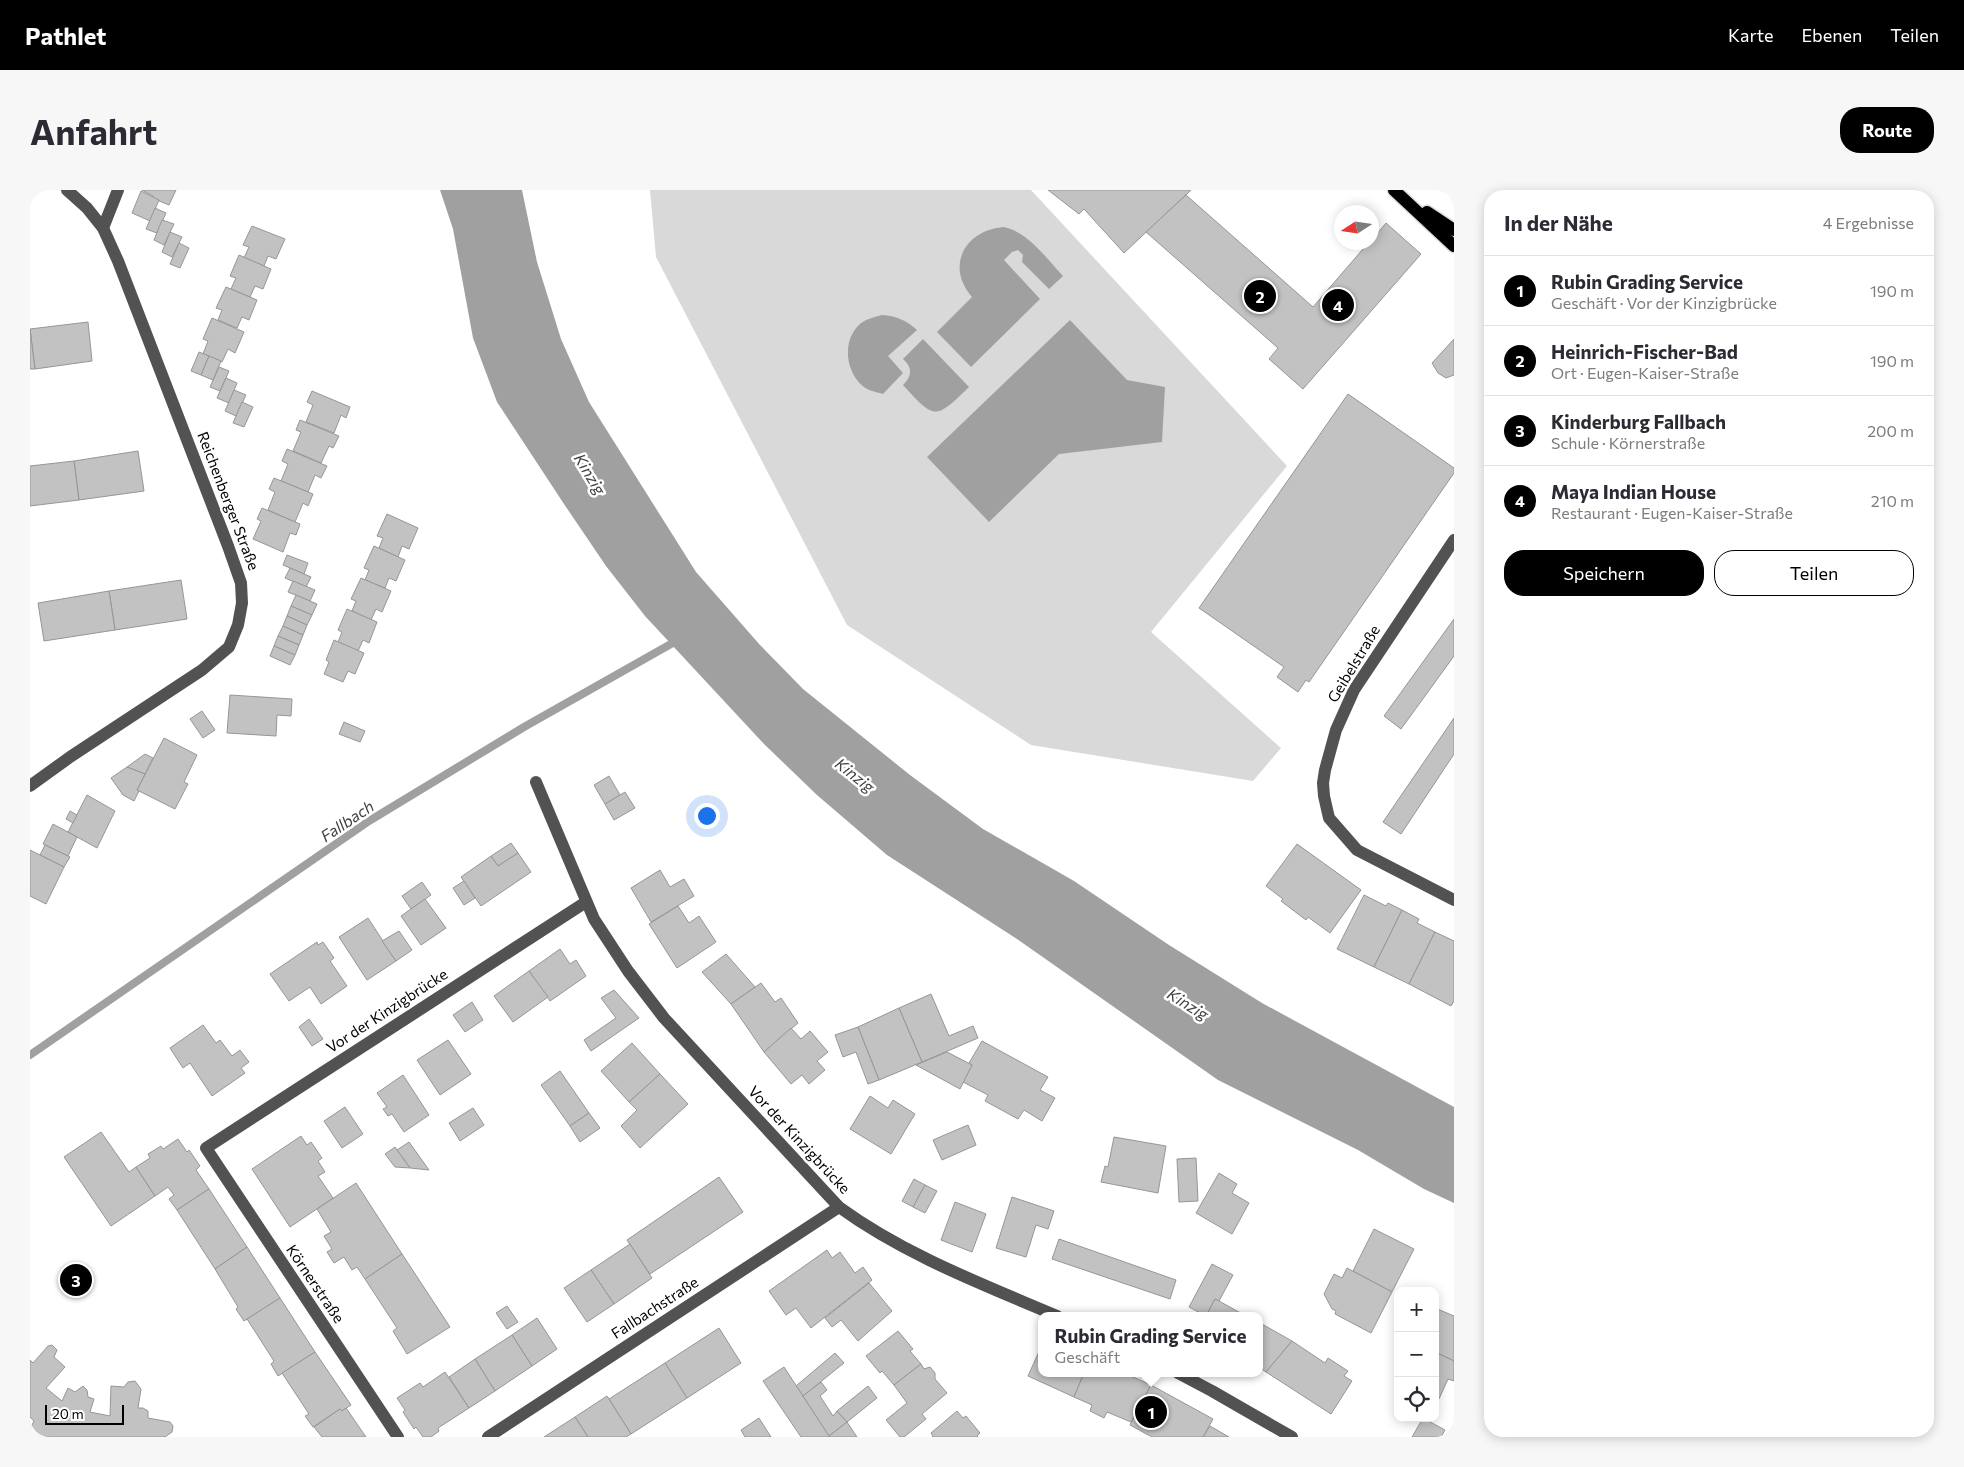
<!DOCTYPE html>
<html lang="de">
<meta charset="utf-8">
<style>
body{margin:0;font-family:Commissioner,sans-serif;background:#f7f7f7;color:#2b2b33}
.controls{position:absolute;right:15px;bottom:15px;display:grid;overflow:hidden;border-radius:10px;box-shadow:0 2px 12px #0003}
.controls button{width:45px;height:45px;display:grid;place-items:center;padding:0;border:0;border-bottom:1px solid #e1e1e2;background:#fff;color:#2b2b33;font:25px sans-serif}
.compass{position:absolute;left:1304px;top:15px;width:45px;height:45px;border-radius:50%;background:#fff;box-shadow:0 2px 12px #0003;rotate:258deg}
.scale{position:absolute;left:15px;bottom:12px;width:79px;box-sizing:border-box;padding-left:5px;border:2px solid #000;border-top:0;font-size:14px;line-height:18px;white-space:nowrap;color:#000;-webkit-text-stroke:4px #fff;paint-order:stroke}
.you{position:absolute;left:676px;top:625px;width:18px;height:18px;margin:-12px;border:4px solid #fff;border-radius:50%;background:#1a73e8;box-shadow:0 0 0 8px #1a73e833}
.badge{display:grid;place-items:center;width:32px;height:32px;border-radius:50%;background:#000;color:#fff;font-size:16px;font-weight:700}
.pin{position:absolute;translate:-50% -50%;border:2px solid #fff;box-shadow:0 1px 5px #0006}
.popup{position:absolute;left:1008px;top:1122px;width:225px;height:65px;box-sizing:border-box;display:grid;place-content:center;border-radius:10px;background:#fff;filter:drop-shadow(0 1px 4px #0005);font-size:16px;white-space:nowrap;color:#7c7c81}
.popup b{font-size:19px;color:#2b2b33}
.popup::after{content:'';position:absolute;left:50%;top:100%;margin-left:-10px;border:10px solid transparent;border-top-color:#fff}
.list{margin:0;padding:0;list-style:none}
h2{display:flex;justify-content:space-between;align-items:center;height:65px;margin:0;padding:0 20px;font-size:21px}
h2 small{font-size:16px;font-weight:400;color:#7c7c81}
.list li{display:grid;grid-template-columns:32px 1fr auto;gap:15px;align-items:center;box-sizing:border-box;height:70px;padding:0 20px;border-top:1px solid #e1e1e2}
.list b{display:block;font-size:19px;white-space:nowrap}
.list p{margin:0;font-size:16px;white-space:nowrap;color:#7c7c81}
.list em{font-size:16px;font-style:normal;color:#7c7c81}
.actions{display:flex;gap:10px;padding:15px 20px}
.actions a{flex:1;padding:11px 0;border:1px solid #000;border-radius:20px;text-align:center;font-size:18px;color:#000}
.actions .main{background:#000;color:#fff}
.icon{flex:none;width:28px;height:28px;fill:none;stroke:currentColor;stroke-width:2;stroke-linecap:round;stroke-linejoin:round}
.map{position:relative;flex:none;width:1424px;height:1247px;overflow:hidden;border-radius:20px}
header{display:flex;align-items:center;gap:30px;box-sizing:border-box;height:70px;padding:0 25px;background:#000;color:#fff}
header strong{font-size:24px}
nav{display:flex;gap:28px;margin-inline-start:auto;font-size:18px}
.intro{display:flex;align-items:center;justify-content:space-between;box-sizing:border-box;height:120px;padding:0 30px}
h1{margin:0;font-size:35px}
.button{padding:12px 22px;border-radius:20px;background:#000;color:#fff;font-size:18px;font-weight:700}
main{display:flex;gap:30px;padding:0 30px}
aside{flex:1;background:#fff;border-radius:20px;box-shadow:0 2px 12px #0003}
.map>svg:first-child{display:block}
.green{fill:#d9d9d9}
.water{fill:#a0a0a0}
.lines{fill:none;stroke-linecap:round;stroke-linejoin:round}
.stream{stroke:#a0a0a0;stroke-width:8}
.building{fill:#c2c2c2;stroke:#969696}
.major-casing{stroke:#dbdbdb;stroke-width:15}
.minor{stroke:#525252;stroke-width:12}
.major{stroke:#000;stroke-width:12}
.labels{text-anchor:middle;stroke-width:5;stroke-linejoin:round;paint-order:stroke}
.street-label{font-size:15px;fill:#000;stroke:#fff}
.water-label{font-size:16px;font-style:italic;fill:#414141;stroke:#fff}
</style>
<header>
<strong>Pathlet</strong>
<nav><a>Karte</a><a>Ebenen</a><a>Teilen</a></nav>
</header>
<div class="intro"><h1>Anfahrt</h1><a class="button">Route</a></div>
<main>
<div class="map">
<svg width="1424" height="1247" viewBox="0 0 1424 1247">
<rect width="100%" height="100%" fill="#fff"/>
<!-- green -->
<path class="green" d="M620 0H1001L1257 276 1121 442 1251 558 1223 591 1001 555 817 435 626 67Z"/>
<!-- water -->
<g class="water">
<path d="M410 0H492L507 72 531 149 559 212 666 382 730 455 773 499 880 585 953 639 1044 691 1139 755 1232 813 1424 917V1013L1394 999 1328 960 1188 890 987 749 857 665 787 605 735 555 615 426 576 376 534 314 467 212 443 148 423 39Z"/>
<path d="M974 37C999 43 1016 68 1033 86L1019 99 992 72 993 65 988 60 982 62 974 70 1010 109 941 177 907 142 942 107C915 76 935 40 974 37Z"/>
<path d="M852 125C866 126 876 130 887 140L858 166 873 183 853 204C847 202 839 201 834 197 816 183 811 151 830 134 836 129 844 127 852 125Z"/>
<path d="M1040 130 1097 190 1135 197 1132 252 1029 264 959 332 897 267Z"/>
<path d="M893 149 939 197C905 230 905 230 873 195 882 186 883 178 873 169Z"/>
</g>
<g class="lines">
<!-- stream -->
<path class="stream" d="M0 865 339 631 494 537 648 450"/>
</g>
<!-- building -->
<g class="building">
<path d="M112 0H146L139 15 122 8 123 6Z"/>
<path d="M1018 0H1161L1094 63 1054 19 1049 24Z"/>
<path d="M111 1 129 10 120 31 102 23Z"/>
<path d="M1156 5 1283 117 1339 52H1342V50L1356 33 1391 64 1273 199 1239 169 1248 158 1116 42Z"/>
<path d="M125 18 136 23 127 43 116 39Z"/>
<path d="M132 30 144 34 134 55 124 50Z"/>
<path d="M222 36 255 49 246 69 238 66 234 76 214 68 219 57 213 55Z"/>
<path d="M140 42 152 47 142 67 132 62Z"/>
<path d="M149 53 159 58 150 78 140 74Z"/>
<path d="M209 65 241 79 233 99 225 96 220 107 201 99 206 88 200 86Z"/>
<path d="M196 97 227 110 219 130 212 127 207 138 188 130 192 120 186 118Z"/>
<path d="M182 128 214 142 205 163 198 159 192 172 173 164 178 151 173 149Z"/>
<path d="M58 132 62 171 5 179 0 139Z"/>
<path d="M0 139 5 179H0Z"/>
<path d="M1424 149V185L1416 188 1408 183 1402 173Z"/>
<path d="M169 162 179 166 171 185 161 181Z"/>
<path d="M179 166 191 171 183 190 171 185Z"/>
<path d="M189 177 199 181 190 201 180 197Z"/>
<path d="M196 188 207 193 199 213 187 208Z"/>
<path d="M204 200 216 205 206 226 195 221Z"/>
<path d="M282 201 320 217 316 228 311 225 304 243 276 232 283 215 277 212Z"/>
<path d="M1318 204 1424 278V283L1279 492 1276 490 1268 502 1247 487 1254 477 1169 418Z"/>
<path d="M212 212 223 217 214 237 203 233Z"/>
<path d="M270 230 309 246 303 258 299 256 291 273 263 261 271 242 266 240Z"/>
<path d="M257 259 297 276 291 288 285 285 278 302 251 291 258 274 252 271Z"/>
<path d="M108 261 114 301 49 310 44 271Z"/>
<path d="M44 271 49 310 0 316V276Z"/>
<path d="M244 288 283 304 278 316 273 313 265 332 238 320 245 302 239 299Z"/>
<path d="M232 318 270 334 266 345 260 343 253 362 223 349 231 331 227 329Z"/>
<path d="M357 324 388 338 379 359 372 356 368 367 349 358 353 348 347 346Z"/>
<path d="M344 356 375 370 366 391 359 388 355 398 335 390 339 380 334 378Z"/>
<path d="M257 365 278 373 274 384 253 375Z"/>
<path d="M260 378 281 387 276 397 255 388Z"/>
<path d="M331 388 361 401 352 422 346 419 341 430 322 421 326 411 321 409Z"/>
<path d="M151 390 157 429 85 440 79 401Z"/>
<path d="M263 391 285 400 280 411 258 402Z"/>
<path d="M79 401 85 440 14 451 8 413Z"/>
<path d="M266 405 287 414 282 425 261 416Z"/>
<path d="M261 416 282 425 277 435 257 426Z"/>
<path d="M317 419 347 432 339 453 333 450 328 461 308 452 312 442 308 440Z"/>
<path d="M257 426 277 435 273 445 253 436Z"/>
<path d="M1424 429V466L1371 539 1354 526Z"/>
<path d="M253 436 273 445 269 455 248 446Z"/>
<path d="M248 446 269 455 265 465 244 456Z"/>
<path d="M304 450 334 463 325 484 318 481 313 492 294 484 299 472 296 470Z"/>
<path d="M244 456 265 465 260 475 240 466Z"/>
<path d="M200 505 262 509 261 526 247 525 246 546 197 543Z"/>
<path d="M172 521 185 540 173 548 160 529Z"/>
<path d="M1424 528V564L1371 644 1353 632Z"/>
<path d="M314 532 335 541 330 552 309 544Z"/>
<path d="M134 548 167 565 154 592 158 594 145 619 107 600Z"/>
<path d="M115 564 123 568 115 584 97 577Z"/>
<path d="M97 577 115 584 107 600 109 601 104 611 93 605 81 588Z"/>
<path d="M579 586 590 605 575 614 564 595Z"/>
<path d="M595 602 605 618 584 630 575 614Z"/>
<path d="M57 605 85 621 67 658 38 642Z"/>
<path d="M40 621 47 625 43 633 36 629Z"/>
<path d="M23 634 47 647 38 666 13 654Z"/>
<path d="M481 653 488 663 468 676 461 666Z"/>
<path d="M1267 654 1331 700 1300 743 1278 727 1276 730 1251 711 1253 709 1236 696Z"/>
<path d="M15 655 40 667 34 677 10 665Z"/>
<path d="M0 660 34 677 16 714 0 706Z"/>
<path d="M488 663 501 682 451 716 431 687 461 666 468 676Z"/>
<path d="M630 680 640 697 654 689 664 706 621 732 601 698Z"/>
<path d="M434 691 445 708 434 715 423 698Z"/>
<path d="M392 692 401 705 381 719 372 706Z"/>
<path d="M1334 705 1356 716 1358 713 1372 720 1344 777 1307 759Z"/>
<path d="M395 709 416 738 391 755 371 726Z"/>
<path d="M648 716 659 733 669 726 686 752 647 778 619 734Z"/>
<path d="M1372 720 1389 729 1387 733 1405 742 1379 794 1344 777Z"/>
<path d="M338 728 366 771 337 790 309 747Z"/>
<path d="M369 741 382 760 366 771 352 751Z"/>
<path d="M1405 742 1424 751V811L1421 816 1379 794Z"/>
<path d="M287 752 288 755 293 752 304 768 300 771 317 796 291 814 280 797 259 811 240 784Z"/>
<path d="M530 759 540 774 546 770 556 786 520 811 499 781Z"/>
<path d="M696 764 725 797 701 814 672 782Z"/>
<path d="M499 781 518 807 483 832 464 806Z"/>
<path d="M731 793 745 812 751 808 768 833 734 862 701 814Z"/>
<path d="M584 800 609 828 561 861 554 850 586 828 571 808Z"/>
<path d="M901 804 919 846 943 836 948 848 892 872 869 818Z"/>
<path d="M442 812 453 830 435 842 423 825Z"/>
<path d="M869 818 892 872 849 890 828 837Z"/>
<path d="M279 829 293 849 282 856 269 837Z"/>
<path d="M173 835 186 853 190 850 202 866 210 860 219 872 211 878 215 883 182 906 160 873 153 878 140 858Z"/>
<path d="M828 837 849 890 838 894 826 862 813 867 805 845Z"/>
<path d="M761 838 771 849 780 841 798 862 787 871 795 880 779 894 772 885 761 894 734 862Z"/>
<path d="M418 850 441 884 410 905 387 870Z"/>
<path d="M952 851 1018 887 1010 900 1025 908 1012 931 994 920 988 929 955 911 958 905 933 892 942 875 939 873Z"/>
<path d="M602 853 630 884 599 912 571 881Z"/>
<path d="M917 862 942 875 930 899 886 875Z"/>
<path d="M530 881 559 923 540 936 511 895Z"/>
<path d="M630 884 658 914 610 958 591 936 607 920 599 912Z"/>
<path d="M373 885 399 925 374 942 362 924 358 926 353 919 357 917 347 903Z"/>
<path d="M840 906 858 918 863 910 885 924 861 964 820 939Z"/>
<path d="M315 917 333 944 312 958 294 931Z"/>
<path d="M443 918 454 935 430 951 419 933Z"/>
<path d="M559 923 570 938 550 952 540 936Z"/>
<path d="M938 935 946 955 912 970 903 950Z"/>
<path d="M71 942 99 982 106 977 125 1006 81 1036 34 967Z"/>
<path d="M271 946 277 955 281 952 292 968 288 971 295 982 288 986 303 1008 260 1037 222 979Z"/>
<path d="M1084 947 1136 956 1128 1003 1071 992 1075 976 1078 977Z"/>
<path d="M148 949 157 962 159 960 170 976 166 980 179 999 147 1020 139 1009 144 1005 138 997 125 1006 106 977 120 968 118 964 131 956 133 959Z"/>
<path d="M379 952 399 980 380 978 367 960Z"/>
<path d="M365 957 367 960 380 978 365 977 355 964Z"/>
<path d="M1166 968 1168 1011 1149 1012 1147 969Z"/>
<path d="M1189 983 1207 994 1202 1003 1219 1013 1202 1044 1166 1023Z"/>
<path d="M689 987 713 1022 620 1084 597 1050Z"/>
<path d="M884 989 895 995 883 1017 872 1011Z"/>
<path d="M326 993 372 1064 335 1089 327 1077 322 1080 314 1067 304 1073 297 1062 302 1059 294 1046 301 1042 287 1019Z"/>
<path d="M895 995 907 1001 895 1023 883 1017Z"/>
<path d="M179 999 217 1057 185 1079 147 1020Z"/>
<path d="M982 1007 1024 1021 1018 1039 1006 1035 996 1067 966 1058Z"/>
<path d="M925 1012 956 1024 942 1062 911 1050Z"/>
<path d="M1344 1039 1384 1059 1362 1102 1323 1081Z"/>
<path d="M1029 1049 1146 1090 1140 1109 1022 1069Z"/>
<path d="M600 1054 622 1088 584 1114 561 1080Z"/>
<path d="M217 1057 250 1108 214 1131 206 1119 208 1117 185 1079Z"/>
<path d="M797 1060 802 1068 810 1062 825 1083 833 1077 842 1090 781 1138 766 1118 756 1125 739 1101Z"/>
<path d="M372 1064 420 1137 377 1164 363 1141 367 1138 335 1089Z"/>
<path d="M1182 1074 1203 1085 1189 1111 1185 1109 1176 1126 1159 1117Z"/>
<path d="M1317 1078 1362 1102 1341 1143 1305 1124 1306 1121 1302 1119 1294 1104 1304 1084 1312 1088Z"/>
<path d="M561 1080 584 1114 557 1132 534 1098Z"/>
<path d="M839 1093 862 1121 828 1151 811 1130 802 1137 795 1128Z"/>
<path d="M250 1108 285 1162 248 1186 241 1174 244 1171 217 1129Z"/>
<path d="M1185 1109 1189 1111 1216 1126H1176Z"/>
<path d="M477 1116 488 1132 477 1139 466 1123Z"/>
<path d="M1405 1118 1424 1126V1171L1405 1162Z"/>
<path d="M507 1128 527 1159 502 1176 482 1145Z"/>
<path d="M1230 1133 1262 1151 1236 1182 1230 1178Z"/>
<path d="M689 1138 711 1173 657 1208 635 1173Z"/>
<path d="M868 1141 883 1159 880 1161 891 1174 864 1195 852 1181 850 1183 836 1166Z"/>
<path d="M482 1145 502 1176 465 1201 445 1169Z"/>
<path d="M1262 1151 1295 1173 1298 1168 1318 1181 1314 1186 1322 1191 1301 1224 1236 1182Z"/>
<path d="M22 1155 27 1160 24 1167 35 1177 16 1198 32 1211 38 1198 45 1202 53 1196 57 1200 58 1207 64 1209 60 1222 80 1226 81 1196 94 1197 98 1192 105 1191 111 1199 108 1218H113L118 1221V1228L140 1232 143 1236 142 1242 135 1247H0V1239L4 1231 0 1227V1170L3 1173 18 1156Z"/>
<path d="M1012 1155V1183H1054L1044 1207 998 1186Z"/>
<path d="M285 1162 321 1215 312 1221 310 1219 283 1237 275 1226 279 1224 252 1183Z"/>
<path d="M1405 1162 1424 1171V1191L1418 1189 1409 1209 1405 1208Z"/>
<path d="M805 1163 814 1173 773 1206 766 1196Z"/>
<path d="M445 1169 465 1201 439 1218 419 1187Z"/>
<path d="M635 1173 657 1208 601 1244 579 1209Z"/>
<path d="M891 1174 894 1179 900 1177 905 1183V1189L917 1203 892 1224 896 1229 874 1247H870L856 1230 877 1213 864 1195Z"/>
<path d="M754 1177 773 1206 800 1247H771L733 1191Z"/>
<path d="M415 1182 439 1218 408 1238 409 1241 401 1247H393L386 1237 384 1239 373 1222 375 1220 367 1208 390 1193 393 1197Z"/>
<path d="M1054 1183H1094L1121 1195 1101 1232 1077 1222 1074 1228 1060 1221 1062 1215 1044 1207Z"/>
<path d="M791 1192 797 1200 790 1206 803 1226 807 1221 817 1232 799 1246 773 1206Z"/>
<path d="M1121 1195 1183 1229 1173 1247H1122L1100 1235Z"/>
<path d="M838 1196 847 1208 817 1232 807 1221Z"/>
<path d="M577 1206 601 1244 596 1247H558L545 1227Z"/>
<path d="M316 1218 336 1247H292L284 1237 310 1219 312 1221Z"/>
<path d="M927 1221 933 1228 936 1226 950 1243 947 1246 948 1247H902L903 1246 901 1243Z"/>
<path d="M545 1227 558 1247H514Z"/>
<path d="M729 1228 741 1247H715L711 1240Z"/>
<path d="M1393 1228 1415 1240 1411 1247H1382Z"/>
<path d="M817 1232 827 1247H800L799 1246Z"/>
<path d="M1180 1236 1199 1247H1173Z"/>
</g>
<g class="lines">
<!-- major casing -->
<g class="major-casing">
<g id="major">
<path d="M1364 0 1424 56"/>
<path d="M1397 22 1424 40"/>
</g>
</g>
<!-- minor -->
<g class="minor">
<path d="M73 38 88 0"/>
<path d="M1424 350 1324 500 1306 540 1295 580 1293 593 1294 606 1299 628 1327 660 1424 710"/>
<path d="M506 592 564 729 598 781 634 828 809 1017C875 1065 952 1094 1027 1126"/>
<path d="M0 596 40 567 172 480 199 457 208 435 212 413 211 393 198 356 88 71 73 38 57 18 37 0"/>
<path d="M1148 1183 1182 1201 1262 1247"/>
<path d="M368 1247 176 958 556 712"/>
<path d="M458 1247 809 1017"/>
</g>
<!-- major -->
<use href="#major" class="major"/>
</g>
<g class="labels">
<!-- street labels -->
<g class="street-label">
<text transform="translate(198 311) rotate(69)" y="5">Reichenberger Straße</text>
<text transform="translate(1324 474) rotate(-59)" y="5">Geibelstraße</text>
<text transform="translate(357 821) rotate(-33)" y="5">Vor der Kinzigbrücke</text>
<text transform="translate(769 950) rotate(47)" y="5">Vor der Kinzigbrücke</text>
<text transform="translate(285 1094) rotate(56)" y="5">Körnerstraße</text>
<text transform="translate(625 1118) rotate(-33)" y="5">Fallbachstraße</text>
</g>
<!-- water labels -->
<g class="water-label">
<text transform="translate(560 284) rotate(59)" y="6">Kinzig</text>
<text transform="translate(825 585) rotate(38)" y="6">Kinzig</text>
<text transform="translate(317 631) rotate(-34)" y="6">Fallbach</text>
<text transform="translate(1158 814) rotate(32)" y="6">Kinzig</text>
</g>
</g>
</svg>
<div class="controls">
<button>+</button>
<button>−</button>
<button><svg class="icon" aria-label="locate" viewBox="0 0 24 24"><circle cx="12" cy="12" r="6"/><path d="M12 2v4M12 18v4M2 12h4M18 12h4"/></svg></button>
</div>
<svg class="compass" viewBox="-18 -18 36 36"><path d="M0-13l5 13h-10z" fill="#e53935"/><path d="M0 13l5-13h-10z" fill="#7c7c81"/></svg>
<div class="scale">20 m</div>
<div class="you"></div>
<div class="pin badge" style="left:1121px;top:1222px">1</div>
<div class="popup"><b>Rubin Grading Service</b>Geschäft</div>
<div class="pin badge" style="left:1230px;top:106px">2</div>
<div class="pin badge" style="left:46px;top:1090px">3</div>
<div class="pin badge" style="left:1308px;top:115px">4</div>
</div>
<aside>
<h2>In der Nähe<small>4 Ergebnisse</small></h2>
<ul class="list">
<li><span class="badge">1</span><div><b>Rubin Grading Service</b><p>Geschäft · Vor der Kinzigbrücke</p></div><em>190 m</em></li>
<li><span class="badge">2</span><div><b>Heinrich-Fischer-Bad</b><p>Ort · Eugen-Kaiser-Straße</p></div><em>190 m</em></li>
<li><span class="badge">3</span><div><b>Kinderburg Fallbach</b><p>Schule · Körnerstraße</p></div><em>200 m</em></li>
<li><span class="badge">4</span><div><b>Maya Indian House</b><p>Restaurant · Eugen-Kaiser-Straße</p></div><em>210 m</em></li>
</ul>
<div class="actions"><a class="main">Speichern</a><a>Teilen</a></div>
</aside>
</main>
